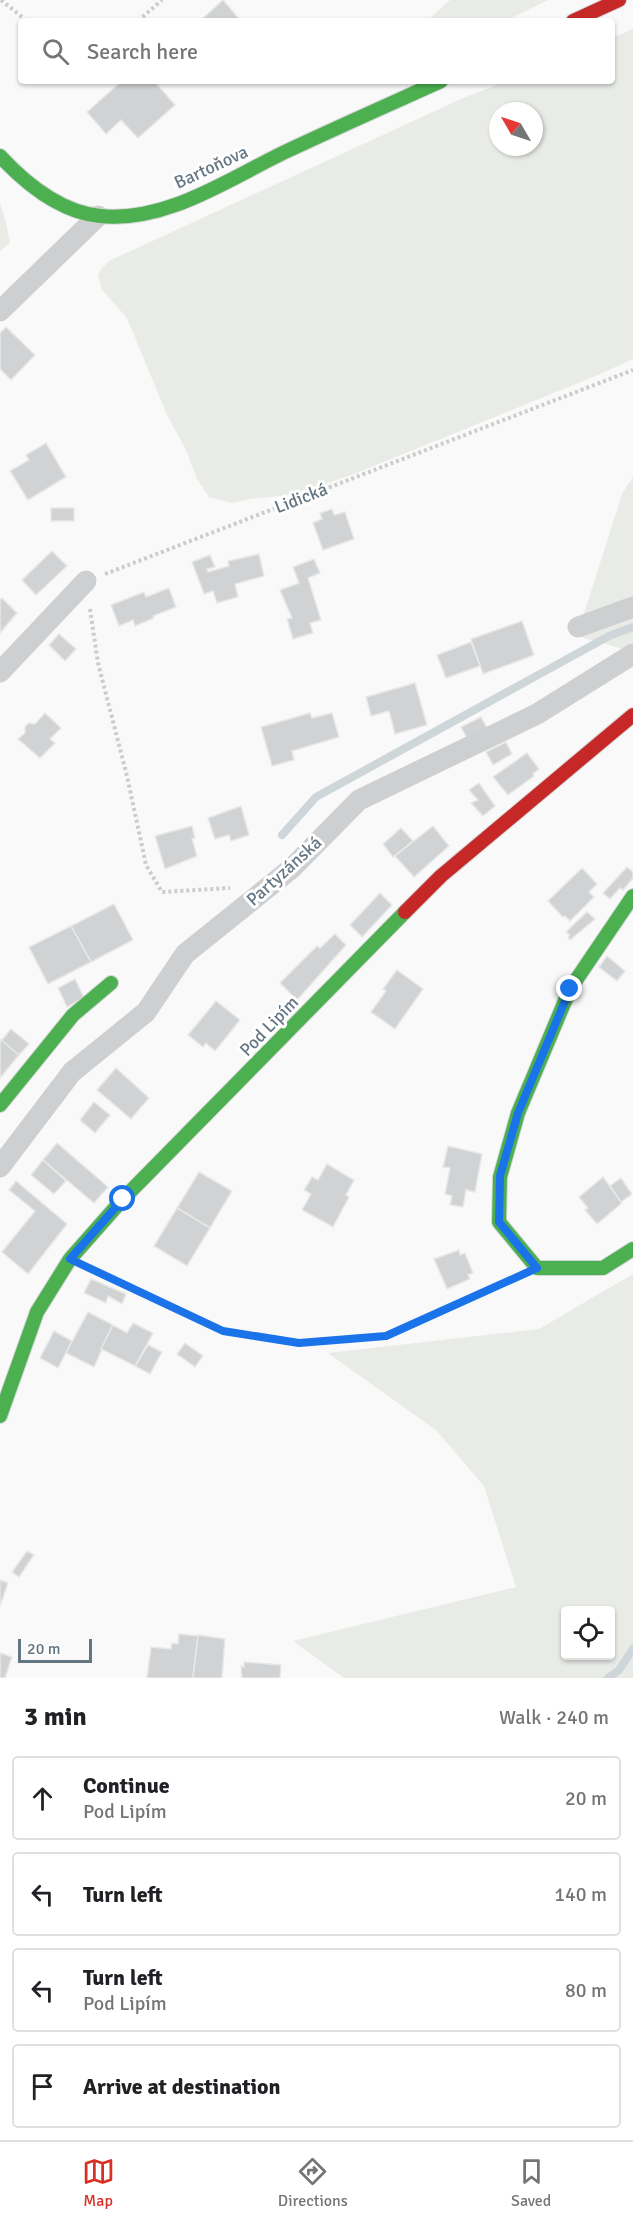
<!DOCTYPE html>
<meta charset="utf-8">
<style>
body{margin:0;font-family:Signika,sans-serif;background:#f2f2f2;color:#202124}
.controls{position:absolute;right:18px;bottom:18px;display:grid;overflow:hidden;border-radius:6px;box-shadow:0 2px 4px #0004}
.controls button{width:54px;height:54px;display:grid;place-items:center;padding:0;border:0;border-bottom:2px solid #e0e0e0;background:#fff;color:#202124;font:30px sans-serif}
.compass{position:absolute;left:489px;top:102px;width:54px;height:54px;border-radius:50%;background:#fff;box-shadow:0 2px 4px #0004;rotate:309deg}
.scale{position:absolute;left:18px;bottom:15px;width:74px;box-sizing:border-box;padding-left:6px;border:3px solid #657683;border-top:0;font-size:16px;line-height:21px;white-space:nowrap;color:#657683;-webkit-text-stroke:4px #fff;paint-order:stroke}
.stop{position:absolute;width:18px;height:18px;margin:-14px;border:4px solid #1a73e8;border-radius:50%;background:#fff}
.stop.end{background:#1a73e8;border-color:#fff;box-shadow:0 2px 6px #0008}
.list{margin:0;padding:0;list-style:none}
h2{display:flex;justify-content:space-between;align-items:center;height:78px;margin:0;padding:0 24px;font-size:26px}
h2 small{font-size:20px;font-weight:400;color:#757577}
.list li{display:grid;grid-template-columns:39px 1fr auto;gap:18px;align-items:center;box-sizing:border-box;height:84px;margin:0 12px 12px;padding:0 12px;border:2px solid #e0e0e0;border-radius:6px}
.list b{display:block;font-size:22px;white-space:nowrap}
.list p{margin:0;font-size:20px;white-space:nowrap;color:#757577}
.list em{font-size:20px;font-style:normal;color:#757577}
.icon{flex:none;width:33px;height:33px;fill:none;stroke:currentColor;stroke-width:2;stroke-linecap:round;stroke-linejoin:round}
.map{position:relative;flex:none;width:633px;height:1678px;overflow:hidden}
.search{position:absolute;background:#fff;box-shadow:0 2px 4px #0004;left:18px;right:18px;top:18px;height:66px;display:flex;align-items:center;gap:15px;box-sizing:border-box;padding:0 21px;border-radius:6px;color:#757577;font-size:22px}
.sheet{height:462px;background:#fff}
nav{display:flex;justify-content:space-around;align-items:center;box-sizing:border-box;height:84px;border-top:2px solid #e0e0e0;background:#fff;font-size:16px;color:#757577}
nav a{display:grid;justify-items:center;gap:3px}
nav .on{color:#d93025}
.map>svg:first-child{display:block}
.green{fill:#e8ebe6;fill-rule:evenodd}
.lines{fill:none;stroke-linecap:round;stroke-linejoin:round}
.stream{stroke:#ced6d9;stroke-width:8}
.building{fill:#d0d2d3;stroke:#e8e8e8;stroke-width:1.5}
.fast-casing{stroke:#d5d6d7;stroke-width:16}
.jam-casing{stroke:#d5d6d7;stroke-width:16}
.path{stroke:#cbcccd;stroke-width:4;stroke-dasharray:3 3;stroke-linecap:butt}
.street{stroke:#cecfd0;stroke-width:21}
.fast{stroke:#4caf50;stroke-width:14}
.jam{stroke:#c62828;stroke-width:14}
.route{stroke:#1a73e8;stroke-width:8}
.labels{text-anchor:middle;stroke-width:6;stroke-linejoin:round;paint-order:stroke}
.street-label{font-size:18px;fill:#657683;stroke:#fff}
</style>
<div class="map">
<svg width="633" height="1678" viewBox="0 0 633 1678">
<rect width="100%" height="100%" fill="#f9f9f9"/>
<!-- green -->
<g class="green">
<path d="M450 0H548L505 21H427Z"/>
<path d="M633 29V359L598 375 354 474 291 495 250 499 233 503 209 497 197 479 186 450 167 415 127 318 102 290 98 275 102 268 109 261 461 99 506 81H612V38ZM498 111H534V147H498Z"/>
<path d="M0 203 6 223 10 243 0 251Z"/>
<path d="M633 477V646L627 650 577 636 622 494Z"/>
<path d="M633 1274V1678H344L293 1641 516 1587 484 1486 436 1430 328 1353 539 1329ZM566 1610H610V1656H566Z"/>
</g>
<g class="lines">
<!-- stream -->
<g class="stream">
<path d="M282 835 316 797 609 636 633 627"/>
<path d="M608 1678 619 1670 633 1649"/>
</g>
</g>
<!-- building -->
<g class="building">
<path d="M223 0 241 21H200Z"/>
<path d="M122 81H154L175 105 138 138 121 120 106 134 87 112Z"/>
<path d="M6 327 35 355 11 380 0 369V333Z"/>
<path d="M46 443 66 477 28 500 10 471 29 460 26 455Z"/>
<rect x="51" y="508" width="23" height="13"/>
<path d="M332 509 334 515 345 512 354 539 323 550 313 523 322 519 320 513Z"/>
<path d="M52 551 67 566 36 595 22 580Z"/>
<path d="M259 554 264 576 235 584 238 597 217 603 213 591 204 594 192 562 210 555 215 567 207 569 208 572 229 566 228 561Z"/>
<path d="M314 559 320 573 308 578 321 620 310 623 313 633 293 639 287 619 292 618 280 590 299 583 293 567Z"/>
<path d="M169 588 176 607 153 616 154 618 135 626 133 620 119 626 111 605 144 592 146 597Z"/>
<path d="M2 598 17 613 0 633V600Z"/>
<path d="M522 621 534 655 483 674 471 639Z"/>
<path d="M59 634 76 649 65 661 49 645Z"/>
<path d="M471 642 480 666 446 678 437 655Z"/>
<path d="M415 683 427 725 395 734 389 711 371 716 366 697Z"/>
<path d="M45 713 61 728 50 739 55 743 40 758 18 739 25 733V727L29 723 35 724Z"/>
<path d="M310 713 312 718 332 713 339 737 292 751 294 760 272 766 261 727Z"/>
<path d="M481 717 488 730 468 740 461 727Z"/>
<path d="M506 742 512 754 493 765 486 752Z"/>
<path d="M527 753 539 769 533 774 534 776 508 795 493 777Z"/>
<path d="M479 783 495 806 483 816 471 803 478 800 469 790Z"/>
<path d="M241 806 249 835 231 841 229 835 215 839 208 818Z"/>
<path d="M192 826 195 838 192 839 197 856 165 869 155 836Z"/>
<path d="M433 826 449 846 414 877 395 856Z"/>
<path d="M401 828 413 841 393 857 383 844Z"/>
<path d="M627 867 633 872V878L623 890 620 888 610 899 603 893Z"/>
<path d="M582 868 597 884 589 892 594 897 570 921 565 916 563 917 548 901Z"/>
<path d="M380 893 392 905 362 937 350 925Z"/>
<path d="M114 904 133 940 91 962 71 926Z"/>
<path d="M587 912 595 919 570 940 568 937 570 935 566 932Z"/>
<path d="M71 926 91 962 48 984 29 947Z"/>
<path d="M335 934 346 945 297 1000 280 983 317 946 320 948Z"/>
<path d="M607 956 625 971 617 981 599 967Z"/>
<path d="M397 970 423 989 395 1029 371 1012 386 991 383 989Z"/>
<path d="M75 979 84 998 67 1007 58 988Z"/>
<path d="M216 1001 240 1020 215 1051 206 1043 203 1047 188 1035Z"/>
<path d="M11 1029 29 1044 19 1055 1 1041Z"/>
<path d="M0 1039 19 1055 0 1078Z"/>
<path d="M116 1068 149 1098 131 1119 97 1090Z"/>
<path d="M94 1102 110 1115 95 1133 80 1120Z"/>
<path d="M57 1143 108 1187 94 1203 43 1160Z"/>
<path d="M448 1146 482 1154 475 1192 466 1190 463 1207 450 1205 452 1196 445 1194 450 1168 443 1167Z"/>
<path d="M43 1160 66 1181 54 1194 31 1175Z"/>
<path d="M327 1164 354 1180 346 1195 349 1197 333 1227 302 1210 311 1194 304 1190 312 1177 318 1180Z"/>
<path d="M199 1172 232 1191 210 1228 177 1208Z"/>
<path d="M603 1177 622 1203 597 1224 585 1210 588 1208 579 1197Z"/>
<path d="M621 1178 632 1194 621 1202 610 1186Z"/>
<path d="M16 1181 67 1224 28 1274 2 1252 35 1211 9 1190Z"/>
<path d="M177 1208 210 1228 187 1266 154 1246Z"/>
<path d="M459 1250 460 1255 465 1253 473 1273 468 1275 470 1279 447 1289 434 1259Z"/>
<path d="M91 1279 126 1294 122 1304 108 1296 106 1303 84 1293Z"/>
<path d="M88 1312 113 1325 94 1367 66 1353Z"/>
<path d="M133 1323 153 1333 135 1366 101 1349 113 1325 127 1333Z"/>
<path d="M54 1331 72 1341 58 1368 40 1358Z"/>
<path d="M185 1343 203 1356 195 1367 177 1354Z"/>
<path d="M148 1345 162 1352 150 1374 135 1366Z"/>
<path d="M27 1551 34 1555 19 1577 12 1572Z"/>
<path d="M0 1580 8 1583 0 1606Z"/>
<path d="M179 1634 198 1636 193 1678H147L151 1647 171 1649 172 1643 178 1644Z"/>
<path d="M198 1635 225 1639 222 1678H193Z"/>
<path d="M0 1653 12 1657 5 1678H0Z"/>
<path d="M244 1662 281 1665 280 1678H242L241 1666 244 1667Z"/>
</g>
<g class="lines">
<!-- fast casing -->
<g class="fast-casing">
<g id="fast">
<path d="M0 156C26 184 60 212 100 216 167 223 230 178 287 151 338 127 390 104 441 81"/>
<path d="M633 896 570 989 518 1113 500 1177 499 1222 537 1268H603L633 1249"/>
<path d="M0 1105 73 1015 111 983"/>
<path d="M0 1416 37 1312 70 1259 123 1199 405 912"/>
</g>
</g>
<!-- jam casing -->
<g class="jam-casing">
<g id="jam">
<path d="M573 21 619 0"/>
<path d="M405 912 441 876 633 715"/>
</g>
</g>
<!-- path -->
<g class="path">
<path d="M1 0 27 21"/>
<path d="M138 21 162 0"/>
<path d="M105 574 633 370"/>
<path d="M90 609 98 663 127 776 146 865 162 892 230 888"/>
<path d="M96 1271 223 1331 299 1343 386 1336 512 1280"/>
</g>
<!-- street -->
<g class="street">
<path d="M0 311 98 216"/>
<path d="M578 627 633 607"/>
<path d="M0 672 86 581"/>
<path d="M0 1167 72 1072 146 1012 185 954 292 868 359 800 537 714 633 654"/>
</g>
<!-- fast -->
<use href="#fast" class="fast"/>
<!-- jam -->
<use href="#jam" class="jam"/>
</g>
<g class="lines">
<!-- route -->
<path class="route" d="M123 1199 70 1259 223 1331 299 1343 386 1336 537 1268 499 1222 500 1176 518 1113 570 989"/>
</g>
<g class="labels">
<!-- street labels -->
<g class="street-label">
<text transform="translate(211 167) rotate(-25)" y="6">Bartoňova</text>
<text transform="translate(301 498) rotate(-21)" y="6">Lidická</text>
<text transform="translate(284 871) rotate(-42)" y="6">Partyzánská</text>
<text transform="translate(269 1026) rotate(-46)" y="6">Pod Lipím</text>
</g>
</g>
</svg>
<div class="controls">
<button><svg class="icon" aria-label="locate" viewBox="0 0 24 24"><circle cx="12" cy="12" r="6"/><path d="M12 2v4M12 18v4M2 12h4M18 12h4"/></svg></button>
</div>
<svg class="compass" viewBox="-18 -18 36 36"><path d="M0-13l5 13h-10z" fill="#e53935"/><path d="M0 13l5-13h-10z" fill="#757577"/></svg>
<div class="scale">20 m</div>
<div class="stop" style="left:123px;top:1199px"></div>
<div class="stop end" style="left:570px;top:989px"></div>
<div class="search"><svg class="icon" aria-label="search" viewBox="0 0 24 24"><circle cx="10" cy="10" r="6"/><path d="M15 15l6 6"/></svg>Search here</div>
</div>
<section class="sheet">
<h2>3 min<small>Walk · 240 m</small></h2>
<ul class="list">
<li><svg class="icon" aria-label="ahead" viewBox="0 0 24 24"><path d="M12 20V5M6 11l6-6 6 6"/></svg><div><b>Continue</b><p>Pod Lipím</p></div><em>20 m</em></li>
<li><svg class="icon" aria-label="left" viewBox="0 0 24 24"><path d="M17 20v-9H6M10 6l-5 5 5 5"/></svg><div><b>Turn left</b></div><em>140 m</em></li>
<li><svg class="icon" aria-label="left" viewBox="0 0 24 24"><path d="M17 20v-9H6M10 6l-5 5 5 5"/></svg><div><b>Turn left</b><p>Pod Lipím</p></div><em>80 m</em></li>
<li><svg class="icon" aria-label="arrive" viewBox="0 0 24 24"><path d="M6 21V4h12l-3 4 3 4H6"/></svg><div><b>Arrive at destination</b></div></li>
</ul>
</section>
<nav>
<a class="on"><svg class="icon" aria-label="map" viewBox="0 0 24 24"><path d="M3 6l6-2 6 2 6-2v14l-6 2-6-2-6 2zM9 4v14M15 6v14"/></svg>Map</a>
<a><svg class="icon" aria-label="directions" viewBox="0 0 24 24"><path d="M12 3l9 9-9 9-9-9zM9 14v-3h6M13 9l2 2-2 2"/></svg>Directions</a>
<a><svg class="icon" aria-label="saved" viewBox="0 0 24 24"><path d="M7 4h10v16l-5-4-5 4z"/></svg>Saved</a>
</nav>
